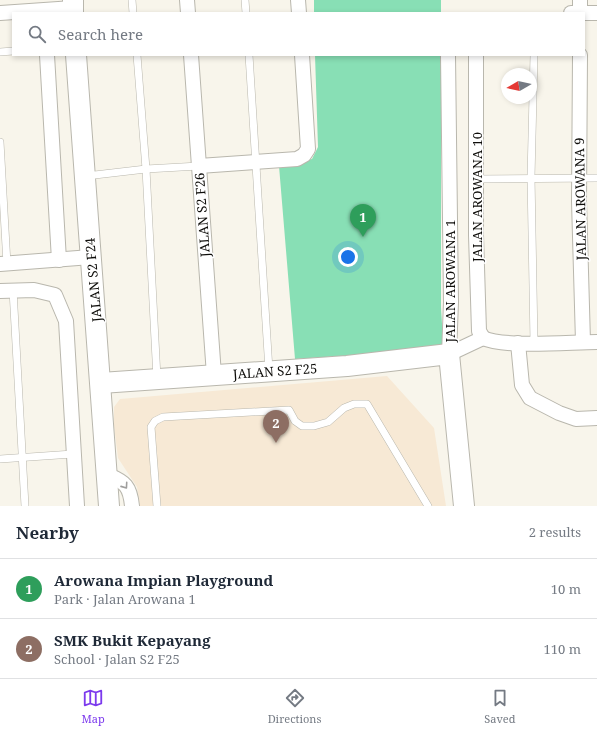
<!DOCTYPE html>
<meta charset="utf-8">
<style>
body{margin:0;font-family:"Noto Serif",serif;background:#f2f2f3;color:#1f2937}
.compass{position:absolute;left:501px;top:68px;width:36px;height:36px;border-radius:50%;background:#fff;box-shadow:0 2px 6px #0003;rotate:261deg}
.you{position:absolute;left:348px;top:257px;width:14px;height:14px;margin:-10px;border:3px solid #fff;border-radius:50%;background:#1a73e8;box-shadow:0 0 0 6px #1a73e833}
.badge{display:grid;place-items:center;width:26px;height:26px;border-radius:50%;background:#7c3aed;color:#fff;font-size:13px;font-weight:700}
.pin{position:absolute;translate:-50% -33px;filter:drop-shadow(0 1px 2px #0008)}
.pin::after{content:'';position:absolute;top:21px;width:14px;height:12px;background:inherit;clip-path:polygon(0 0,100% 0,50% 100%)}
.list{margin:0;padding:0;list-style:none}
h2{display:flex;justify-content:space-between;align-items:center;height:52px;margin:0;padding:0 16px;font-size:17px}
h2 small{font-size:13px;font-weight:400;color:#747a83}
.list li{display:grid;grid-template-columns:26px 1fr auto;gap:12px;align-items:center;box-sizing:border-box;height:60px;padding:0 16px;border-top:1px solid #e0e1e3}
.list b{display:block;font-size:15px;white-space:nowrap}
.list p{margin:0;font-size:13px;white-space:nowrap;color:#747a83}
.list em{font-size:13px;font-style:normal;color:#747a83}
.icon{flex:none;width:22px;height:22px;fill:none;stroke:currentColor;stroke-width:2;stroke-linecap:round;stroke-linejoin:round}
.map{position:relative;flex:none;width:597px;height:506px;overflow:hidden}
.search{position:absolute;background:#fff;box-shadow:0 2px 6px #0003;left:12px;right:12px;top:12px;height:44px;display:flex;align-items:center;gap:10px;box-sizing:border-box;padding:0 14px;border-radius:0px;color:#747a83;font-size:15px}
.sheet{height:172px;background:#fff}
nav{display:flex;justify-content:space-around;align-items:center;box-sizing:border-box;height:56px;border-top:1px solid #e0e1e3;background:#fff;font-size:11px;color:#747a83}
nav a{display:grid;justify-items:center;gap:2px}
nav .on{color:#7c3aed}
.map>svg:first-child{display:block}
.education{fill:#f7e9d5}
.green{fill:#88dfb5}
.lines{fill:none;stroke-linecap:round;stroke-linejoin:round}
.lane-casing{stroke:#b9b7ad;stroke-width:8}
.street-casing{stroke:#b9b7ad;stroke-width:16}
.secondary-casing{stroke:#b9b7ad;stroke-width:22}
.lane{stroke:#fff;stroke-width:7}
.street{stroke:#fff;stroke-width:14}
.secondary{stroke:#fff;stroke-width:20}
.oneway{stroke:#9f9e9d}
.labels{text-anchor:middle;stroke-width:3;stroke-linejoin:round;paint-order:stroke}
.street-label{font-size:13px;fill:#0e0d0a;stroke:#fff}
</style>
<div class="map">
<svg width="597" height="506" viewBox="0 0 597 506">
<rect width="100%" height="100%" fill="#f8f5eb"/>
<!-- education -->
<path class="education" d="M387 376 434 428 446 506H140L137 487 118 458 114 426V407L120 399Z"/>
<!-- green -->
<g class="green">
<rect x="314" y="0" width="127" height="13"/>
<path d="M315 55H441V308L444 355 340 356 295 359 279 166 312 159 318 147Z"/>
</g>
<g class="lines">
<!-- lane casing -->
<g class="lane-casing">
<g id="lane">
<path d="M132 0 133 13"/>
<path d="M245 0 246 13"/>
<path d="M0 52 13 51"/>
<path d="M137 55 146 169 157 378"/>
<path d="M249 55 269 370"/>
<path d="M534 55 531 177 534 342"/>
<path d="M0 142 7 264"/>
<path d="M86 176 146 169 199 166"/>
<path d="M477 179 597 178"/>
<path d="M13 290 25 506"/>
<path d="M0 459 73 454"/>
<path d="M157 506 151 427 155 421 163 417 289 410 295 421 302 426H314L328 422 344 408 354 404H367L428 506"/>
</g>
</g>
<!-- street casing -->
<g class="street-casing">
<g id="street">
<path d="M187 0 188 13"/>
<path d="M298 0 299 13"/>
<path d="M580 0V13"/>
<path d="M0 13 73 8"/>
<path d="M571 13H597"/>
<path d="M47 55 59 260"/>
<path d="M191 55 214 375"/>
<path d="M448 55 451 302 449 354 483 338"/>
<path d="M476 55V235L479 331 483 338"/>
<path d="M580 55 579 201 583 342"/>
<path d="M199 166 297 159 304 155 308 149 302 55"/>
<path d="M0 264 91 257"/>
<path d="M0 291 34 290 55 295 66 321 77 506"/>
<path d="M483 338C505 348 570 342 597 342"/>
<path d="M518 343 522 385 530 398 559 413 576 419 597 418"/>
<path d="M108 475C125 482 130 486 132 506"/>
</g>
</g>
<!-- secondary casing -->
<g class="secondary-casing">
<g id="secondary">
<path d="M73 0V13"/>
<path d="M76 55 109 506"/>
<path d="M101 383 347 366 449 354 464 506"/>
</g>
</g>
<!-- lane -->
<use href="#lane" class="lane"/>
<!-- street -->
<use href="#street" class="street"/>
<!-- secondary -->
<use href="#secondary" class="secondary"/>
</g>
<!-- one-way arrows -->
<defs><path id="oneway-chevron" d="M-2-3.5L2.5 0L-2 3.5" fill="none" stroke-width="1.6" stroke-linecap="round" stroke-linejoin="round"/></defs>
<use class="oneway" href="#oneway-chevron" transform="translate(125 486) rotate(55)"/>
<g class="labels">
<!-- street labels -->
<g class="street-label">
<text transform="translate(477 197) rotate(-90)" y="5">JALAN AROWANA 10</text>
<text transform="translate(580 199) rotate(-91)" y="5">JALAN AROWANA 9</text>
<text transform="translate(202 215) rotate(-94)" y="5">JALAN S2 F26</text>
<text transform="translate(93 280) rotate(-95)" y="5">JALAN S2 F24</text>
<text transform="translate(450 281) rotate(-90)" y="5">JALAN AROWANA 1</text>
<text transform="translate(275 371) rotate(-4)" y="5">JALAN S2 F25</text>
</g>
</g>
</svg>
<svg class="compass" viewBox="-18 -18 36 36"><path d="M0-13l5 13h-10z" fill="#e53935"/><path d="M0 13l5-13h-10z" fill="#747a83"/></svg>
<div class="you"></div>
<div class="pin badge" style="left:363px;top:237px;background:#2e9e5b">1</div>
<div class="pin badge" style="left:276px;top:443px;background:#8d6e63">2</div>
<div class="search"><svg class="icon" aria-label="search" viewBox="0 0 24 24"><circle cx="10" cy="10" r="6"/><path d="M15 15l6 6"/></svg>Search here</div>
</div>
<section class="sheet">
<h2>Nearby<small>2 results</small></h2>
<ul class="list">
<li><span class="badge" style="background:#2e9e5b">1</span><div><b>Arowana Impian Playground</b><p>Park · Jalan Arowana 1</p></div><em>10 m</em></li>
<li><span class="badge" style="background:#8d6e63">2</span><div><b>SMK Bukit Kepayang</b><p>School · Jalan S2 F25</p></div><em>110 m</em></li>
</ul>
</section>
<nav>
<a class="on"><svg class="icon" aria-label="map" viewBox="0 0 24 24"><path d="M3 6l6-2 6 2 6-2v14l-6 2-6-2-6 2zM9 4v14M15 6v14"/></svg>Map</a>
<a><svg class="icon" aria-label="directions" viewBox="0 0 24 24"><path d="M12 3l9 9-9 9-9-9zM9 14v-3h6M13 9l2 2-2 2"/></svg>Directions</a>
<a><svg class="icon" aria-label="saved" viewBox="0 0 24 24"><path d="M7 4h10v16l-5-4-5 4z"/></svg>Saved</a>
</nav>
